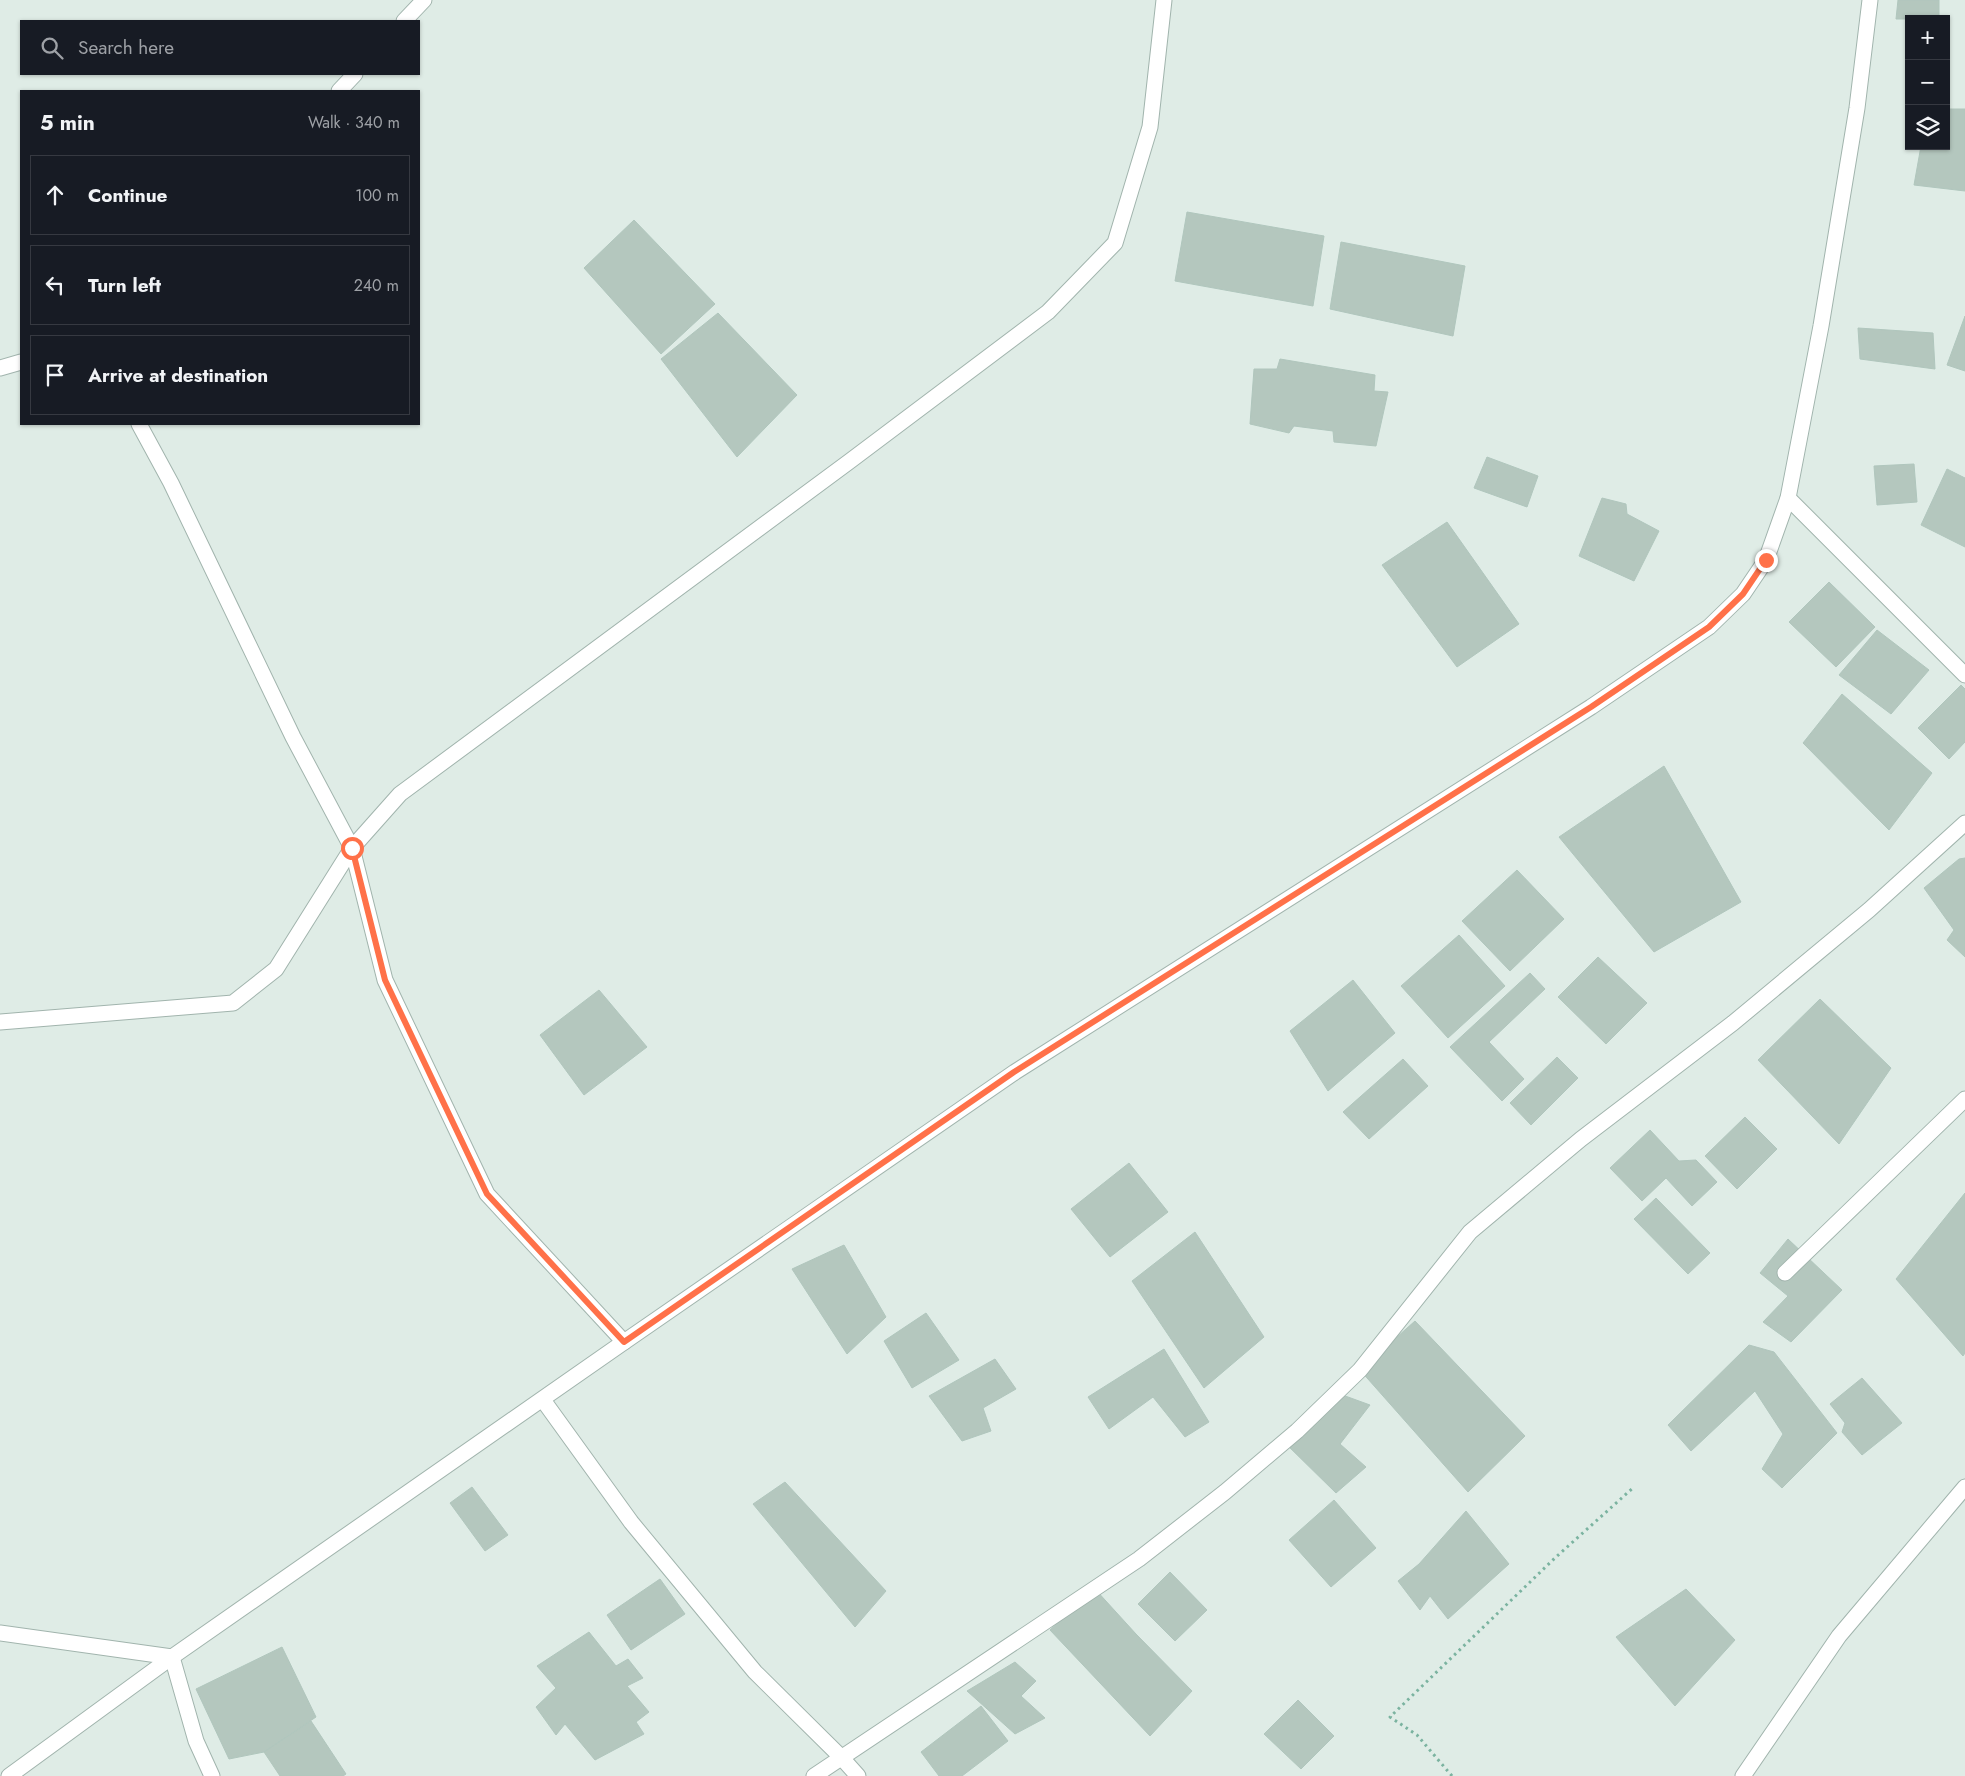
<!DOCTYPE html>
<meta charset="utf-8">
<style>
body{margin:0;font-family:Jost,sans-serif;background:#242831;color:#f1f3f6}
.controls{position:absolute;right:15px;top:15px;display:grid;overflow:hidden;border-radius:0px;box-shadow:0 1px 4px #0004}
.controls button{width:45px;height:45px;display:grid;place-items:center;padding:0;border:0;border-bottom:1px solid #363941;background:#171b24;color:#f1f3f6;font:25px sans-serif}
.stop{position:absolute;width:15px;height:15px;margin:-11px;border:4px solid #ff7149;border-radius:50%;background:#fff}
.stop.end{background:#ff7149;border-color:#fff;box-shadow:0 1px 5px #0008}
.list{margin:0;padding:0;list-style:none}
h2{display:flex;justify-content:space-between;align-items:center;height:65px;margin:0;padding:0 20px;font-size:21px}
h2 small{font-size:16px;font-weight:400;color:#9ea1a6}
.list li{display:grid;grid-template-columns:32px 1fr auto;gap:15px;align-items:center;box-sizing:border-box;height:80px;margin:0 10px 10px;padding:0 10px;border:1px solid #363941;border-radius:0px}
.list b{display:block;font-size:19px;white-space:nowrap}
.list em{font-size:16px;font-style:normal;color:#9ea1a6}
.icon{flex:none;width:28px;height:28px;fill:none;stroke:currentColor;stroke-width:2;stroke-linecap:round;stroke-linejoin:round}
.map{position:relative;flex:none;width:1965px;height:1776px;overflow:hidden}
.search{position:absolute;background:#171b24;box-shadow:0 1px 4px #0004;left:20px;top:20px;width:400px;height:55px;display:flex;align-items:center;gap:12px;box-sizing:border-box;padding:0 18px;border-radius:0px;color:#9ea1a6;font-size:19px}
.panel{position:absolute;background:#171b24;box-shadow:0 1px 4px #0004;left:20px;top:90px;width:400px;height:335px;border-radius:0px}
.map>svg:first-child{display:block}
.building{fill:#b4c7be;stroke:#b0c6bd}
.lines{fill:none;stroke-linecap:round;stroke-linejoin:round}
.minor-casing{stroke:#a1b4ad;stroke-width:17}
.path{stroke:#7bb3a0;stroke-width:3;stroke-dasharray:2.5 4;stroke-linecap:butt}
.minor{stroke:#fff;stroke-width:15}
.route{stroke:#ff7149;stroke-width:6}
</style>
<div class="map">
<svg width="1965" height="1776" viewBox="0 0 1965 1776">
<rect width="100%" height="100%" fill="#dfece6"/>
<!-- building -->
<g class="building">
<path d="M1898 0H1939V19H1896Z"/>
<path d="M1946 109H1965V191L1914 185 1921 146H1946Z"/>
<path d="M1187 212 1324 236 1313 306 1175 281Z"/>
<path d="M634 220 715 304 661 354 584 268Z"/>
<path d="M1341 242 1465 266 1453 336 1330 309Z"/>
<path d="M718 313 797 395 737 457 661 359Z"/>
<path d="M1965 316V371L1947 365Z"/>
<path d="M1858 328 1933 333 1935 369 1860 359Z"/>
<path d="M1280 359 1375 375 1374 391 1388 392 1376 446 1334 442 1333 431 1294 426 1289 433 1250 424 1254 369H1277Z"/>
<path d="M1487 457 1538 476 1527 507 1474 488Z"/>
<path d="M1914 464 1917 502 1877 505 1874 466Z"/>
<path d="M1947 469 1965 478V547L1921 525Z"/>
<path d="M1602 498 1626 504 1627 514 1659 531 1634 581 1579 556Z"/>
<path d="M1447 522 1519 624 1457 667 1382 565Z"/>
<path d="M1829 582 1875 627 1836 667 1789 622Z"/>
<path d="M1877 630 1929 670 1891 714 1839 675Z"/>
<path d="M1961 685 1965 689V742L1949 759 1918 728Z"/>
<path d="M1842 694 1932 773 1889 830 1803 743Z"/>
<path d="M1664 766 1741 902 1654 952 1559 837Z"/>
<path d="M1965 858V957L1947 940 1954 930 1924 888 1959 859Z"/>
<path d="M1517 870 1564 919 1510 971 1462 921Z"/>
<path d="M1459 935 1505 986 1448 1038 1401 986Z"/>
<path d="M1598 957 1647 1003 1606 1044 1558 997Z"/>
<path d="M1530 973 1545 989 1489 1042 1524 1079 1502 1101 1450 1047Z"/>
<path d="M1353 980 1395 1033 1328 1091 1290 1031Z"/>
<path d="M599 990 647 1047 584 1095 540 1035Z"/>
<path d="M1820 999 1891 1068 1839 1144 1758 1060Z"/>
<path d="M1557 1057 1578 1078 1531 1125 1510 1103Z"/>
<path d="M1403 1059 1428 1086 1369 1139 1343 1112Z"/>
<path d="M1745 1117 1777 1149 1737 1189 1705 1156Z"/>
<path d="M1650 1130 1679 1161 1696 1160 1717 1182 1692 1206 1666 1178 1642 1201 1610 1168Z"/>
<path d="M1129 1163 1168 1212 1110 1257 1071 1209Z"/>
<path d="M1965 1193V1353L1963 1356 1896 1279Z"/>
<path d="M1656 1198 1710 1253 1688 1274 1634 1219Z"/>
<path d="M1195 1232 1264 1337 1204 1388 1132 1281Z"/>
<path d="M1788 1239 1842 1290 1791 1342 1763 1322 1788 1296 1760 1273Z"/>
<path d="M844 1245 886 1317 847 1354 792 1269Z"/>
<path d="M926 1313 959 1360 912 1388 884 1341Z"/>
<path d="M1415 1321 1525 1436 1468 1492 1360 1370Z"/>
<path d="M1749 1345 1774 1352 1837 1433 1782 1488 1762 1469 1783 1434 1755 1391 1691 1451 1668 1425Z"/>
<path d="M1164 1349 1209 1422 1185 1437 1153 1397 1109 1429 1088 1397Z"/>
<path d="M995 1359 1016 1389 983 1408 991 1431 962 1441 929 1396Z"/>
<path d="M1862 1378 1902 1423 1862 1455 1842 1432 1845 1423 1830 1404Z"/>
<path d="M1337 1393 1370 1405 1340 1444 1366 1467 1336 1493 1284 1442Z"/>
<path d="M785 1482 886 1591 855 1627 753 1504Z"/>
<path d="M472 1487 508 1535 485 1551 450 1503Z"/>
<path d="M1334 1500 1376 1548 1331 1587 1289 1540Z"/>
<path d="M1466 1511 1509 1564 1448 1619 1430 1596 1420 1610 1398 1581 1419 1564Z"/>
<path d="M1170 1572 1207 1610 1175 1641 1138 1604Z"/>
<path d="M660 1579 685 1614 631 1650 607 1615Z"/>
<path d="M1095 1589 1136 1634 1192 1691 1150 1736 1050 1630Z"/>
<path d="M1686 1589 1735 1640 1675 1706 1616 1637Z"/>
<path d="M589 1632 616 1666 628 1659 643 1678 627 1686 649 1712 636 1722 644 1734 595 1760 565 1724 556 1735 536 1707 556 1688 537 1666Z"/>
<path d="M282 1647 316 1717 264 1752 229 1759 196 1689Z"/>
<path d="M1015 1662 1036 1681 1021 1696 1045 1718 1015 1734 967 1691Z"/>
<path d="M1298 1700 1334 1736 1301 1769 1264 1734Z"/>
<path d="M981 1706 1008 1741 962 1776H939L921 1752Z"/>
<path d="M311 1721 346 1774 343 1776H280L264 1752Z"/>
</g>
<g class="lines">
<!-- minor casing -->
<g class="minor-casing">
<g id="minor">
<path d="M404 21 424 0"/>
<path d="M339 91 355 74"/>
<path d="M0 368 21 362"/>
<path d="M139 424 171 483 293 737 352 848 385 980 487 1194 624 1342"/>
<path d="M1788 498 1965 675"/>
<path d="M0 1022 233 1003 276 969 352 848 400 794 850 461 1048 312 1115 243 1150 127 1164 0"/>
<path d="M1785 1273 1965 1099"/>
<path d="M543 1400 631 1522 755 1672 841 1757 858 1776"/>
<path d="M0 1633 172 1657 196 1741 212 1776"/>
<path d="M9 1776 172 1657 624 1342 1015 1072 1591 707 1709 627 1743 594 1766 560 1788 498 1821 326 1857 108 1870 0"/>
<path d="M814 1776 1139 1559 1225 1492 1297 1431 1360 1370 1470 1232 1581 1139 1733 1023 1869 910 1965 823"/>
<path d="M1743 1776 1839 1636 1965 1487"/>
</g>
</g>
<!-- path -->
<path class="path" d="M1452 1776 1417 1735 1390 1717 1556 1557 1634 1487"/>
<!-- minor -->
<use href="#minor" class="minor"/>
</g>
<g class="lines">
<!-- route -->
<path class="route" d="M352 848 385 980 487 1194 624 1342 1014 1072 1591 707 1709 627 1743 594 1766 560"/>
</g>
</svg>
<div class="controls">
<button>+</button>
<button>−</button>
<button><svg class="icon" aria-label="layers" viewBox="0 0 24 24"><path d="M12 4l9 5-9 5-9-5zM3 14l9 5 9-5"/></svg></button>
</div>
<div class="stop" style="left:352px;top:848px"></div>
<div class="stop end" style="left:1766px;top:560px"></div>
<div class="search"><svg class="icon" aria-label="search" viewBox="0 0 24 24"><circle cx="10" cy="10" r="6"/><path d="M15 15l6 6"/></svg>Search here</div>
<section class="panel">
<h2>5 min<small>Walk · 340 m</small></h2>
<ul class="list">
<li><svg class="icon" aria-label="ahead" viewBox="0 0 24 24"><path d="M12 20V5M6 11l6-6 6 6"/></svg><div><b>Continue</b></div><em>100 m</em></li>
<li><svg class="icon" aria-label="left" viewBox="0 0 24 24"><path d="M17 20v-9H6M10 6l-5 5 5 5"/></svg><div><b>Turn left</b></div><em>240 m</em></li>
<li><svg class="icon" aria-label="arrive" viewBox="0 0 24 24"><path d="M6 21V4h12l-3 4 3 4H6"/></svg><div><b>Arrive at destination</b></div></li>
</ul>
</section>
</div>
